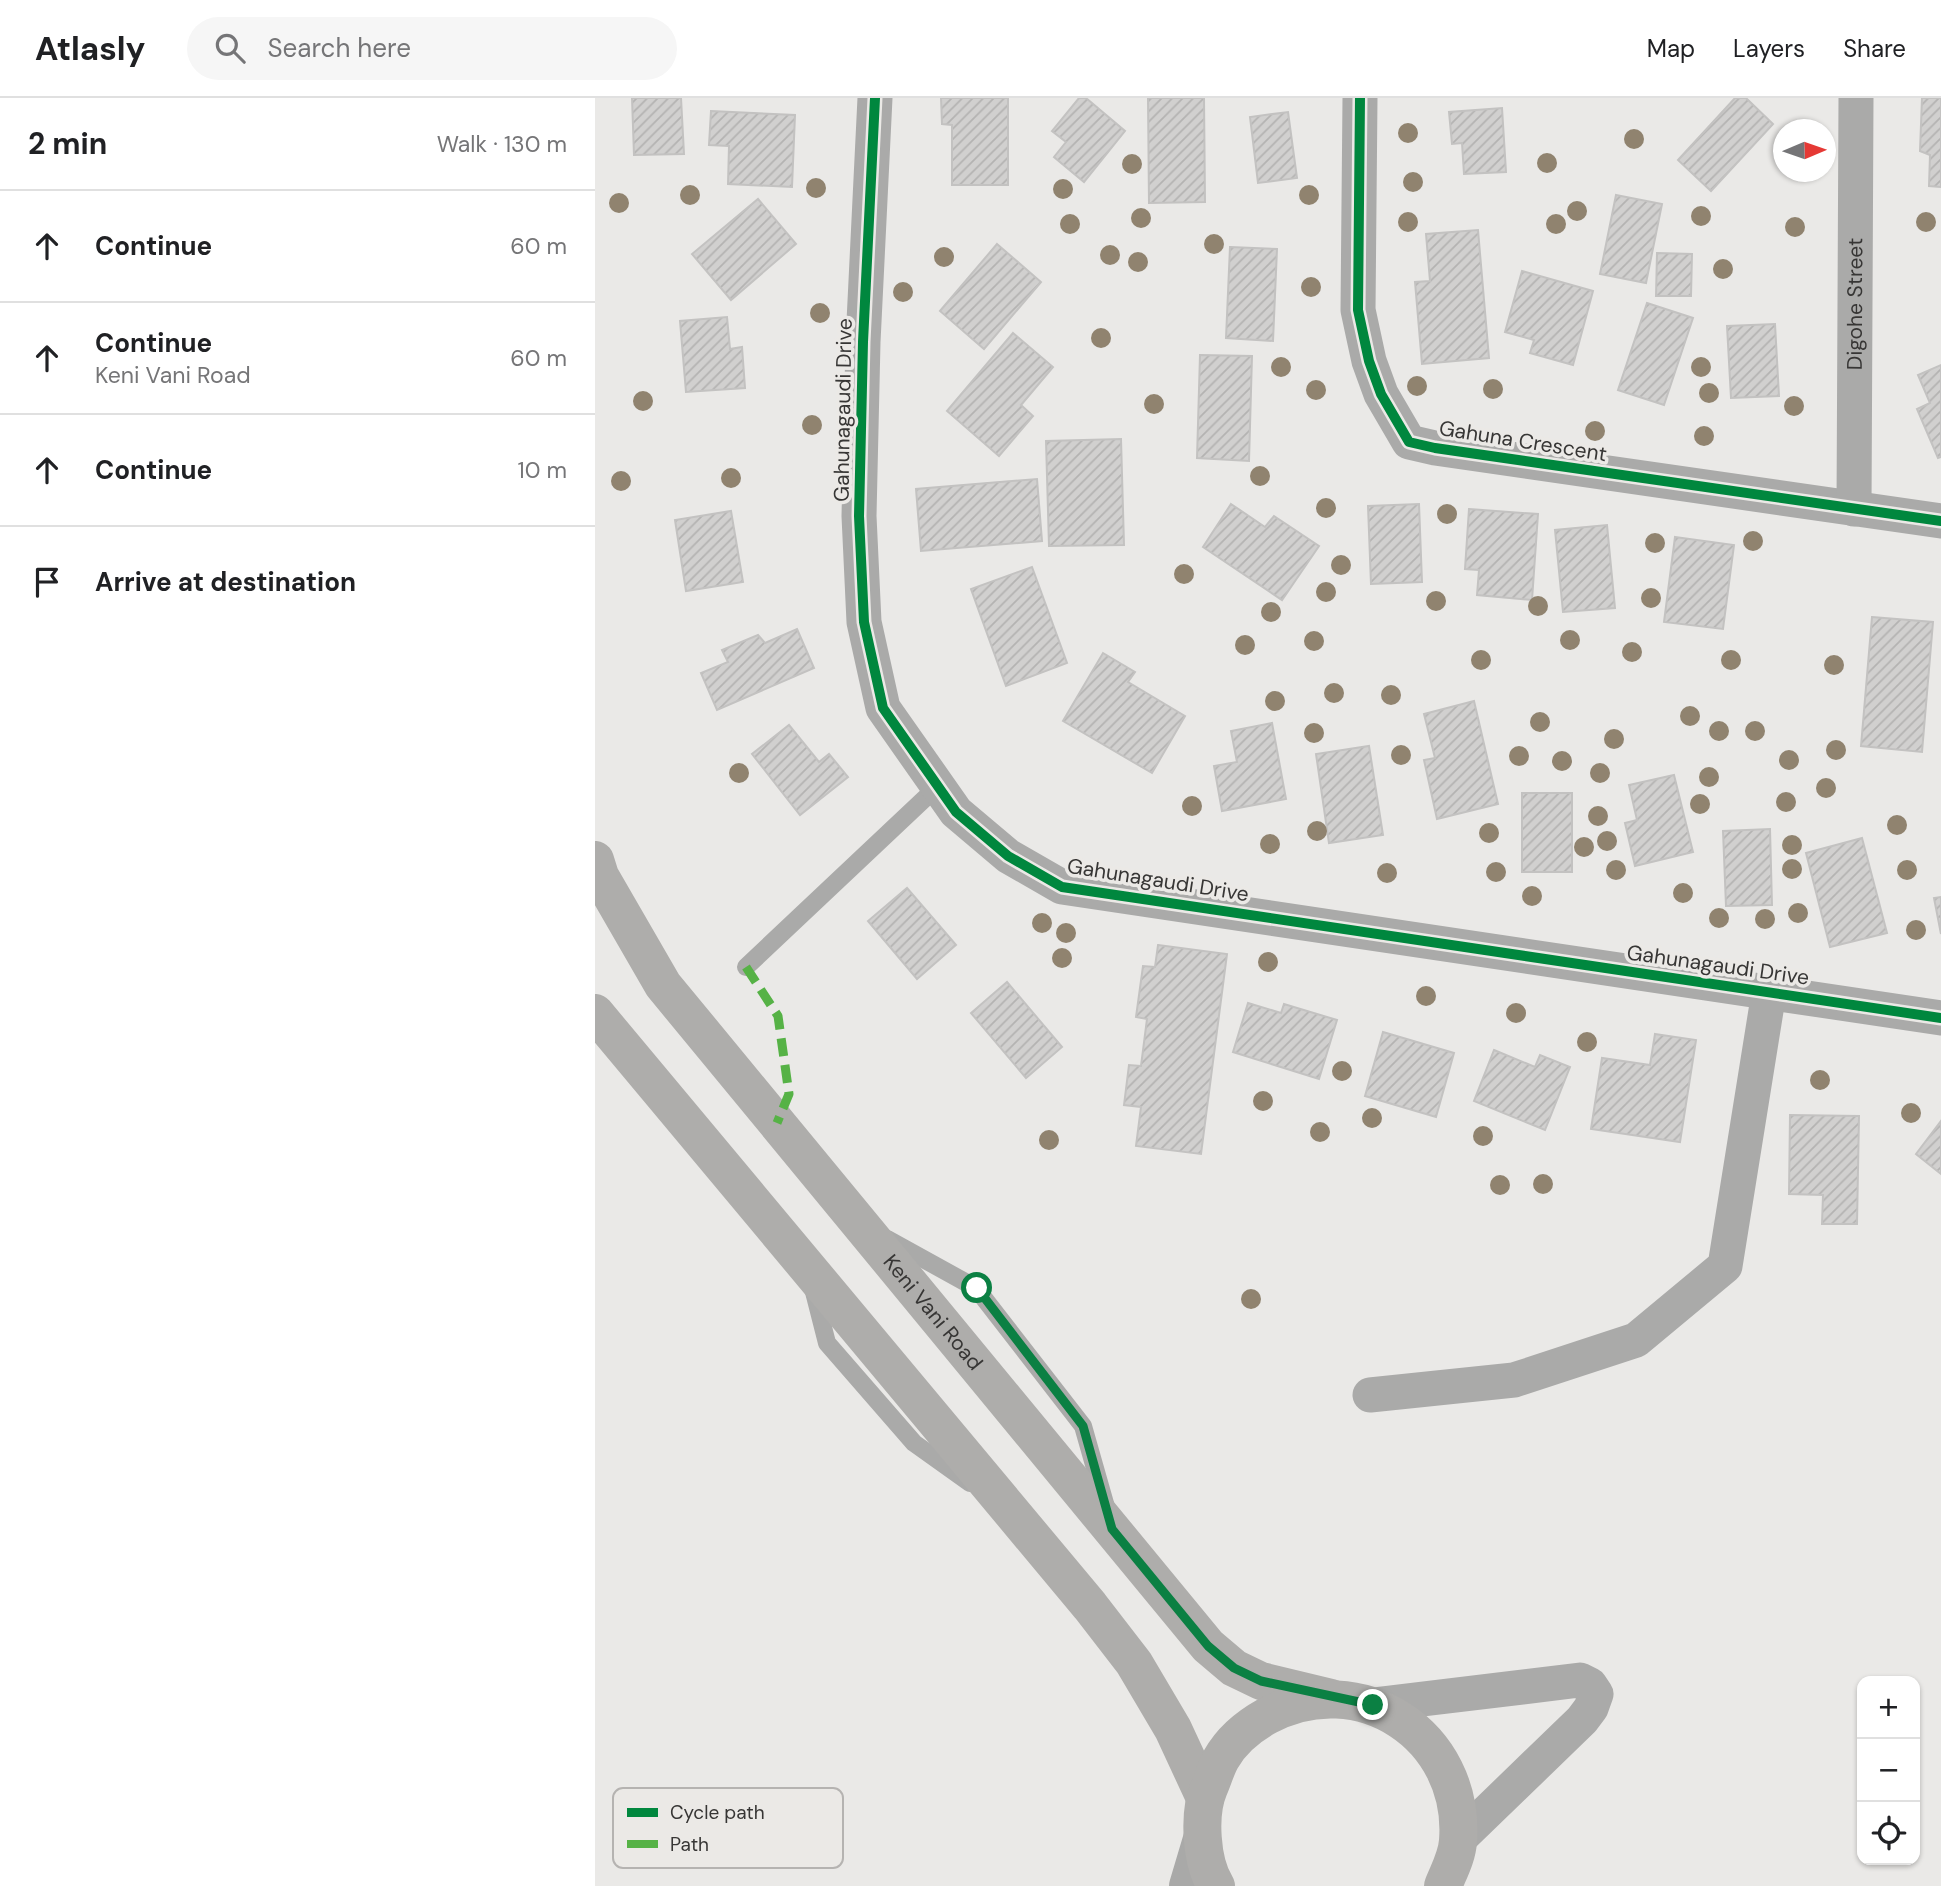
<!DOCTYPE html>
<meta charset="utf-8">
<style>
body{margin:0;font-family:"DM Sans",sans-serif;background:#f6f6f6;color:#202124}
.controls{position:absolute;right:21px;bottom:21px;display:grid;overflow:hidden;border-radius:14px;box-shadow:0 2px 5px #0004}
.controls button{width:63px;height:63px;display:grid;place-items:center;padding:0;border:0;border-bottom:2px solid #e0e0e0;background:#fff;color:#202124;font:35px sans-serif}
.compass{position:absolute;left:1178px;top:21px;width:63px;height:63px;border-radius:50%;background:#fff;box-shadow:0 2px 5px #0004;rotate:88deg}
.stop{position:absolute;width:21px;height:21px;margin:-16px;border:5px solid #0b8043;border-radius:50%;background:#fff}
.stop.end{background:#0b8043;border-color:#fff;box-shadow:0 2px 7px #0008}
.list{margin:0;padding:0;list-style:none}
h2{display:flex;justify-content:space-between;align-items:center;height:91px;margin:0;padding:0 28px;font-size:30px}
h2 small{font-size:23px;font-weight:400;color:#757577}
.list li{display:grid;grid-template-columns:46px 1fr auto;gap:21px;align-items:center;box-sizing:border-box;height:112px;padding:0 28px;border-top:2px solid #e0e0e0}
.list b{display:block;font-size:26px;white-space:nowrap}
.list p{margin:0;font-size:23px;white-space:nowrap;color:#757577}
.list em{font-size:23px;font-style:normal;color:#757577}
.icon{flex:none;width:38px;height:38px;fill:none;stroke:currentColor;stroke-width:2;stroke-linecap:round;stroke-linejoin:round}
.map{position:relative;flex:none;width:1346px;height:1788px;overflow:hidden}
header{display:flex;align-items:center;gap:42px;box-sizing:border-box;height:98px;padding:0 35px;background:#fff;border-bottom:2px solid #e0e0e0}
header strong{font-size:33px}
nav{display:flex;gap:38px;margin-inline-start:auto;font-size:24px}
.search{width:490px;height:63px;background:#f6f6f6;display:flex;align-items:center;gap:18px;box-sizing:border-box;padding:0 24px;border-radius:38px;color:#757577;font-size:26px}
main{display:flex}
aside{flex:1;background:#fff}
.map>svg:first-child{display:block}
.building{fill:url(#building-hatch);stroke:#c3c2c1;stroke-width:2}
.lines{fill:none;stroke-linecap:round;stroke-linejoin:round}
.lane{stroke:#aaaaa9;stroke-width:18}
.street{stroke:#aaaaa9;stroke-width:35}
.secondary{stroke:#a9a9a8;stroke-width:38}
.primary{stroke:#aeadab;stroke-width:38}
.quiet{stroke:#56b246;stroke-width:9;stroke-dasharray:18 9;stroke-linecap:butt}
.cycleway-casing{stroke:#ebe9e6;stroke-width:15}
.cycleway{stroke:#00873e;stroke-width:10}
.tree{fill:#90836f}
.route{stroke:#0b8043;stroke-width:9}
.labels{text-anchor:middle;stroke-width:7;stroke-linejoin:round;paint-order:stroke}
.street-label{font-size:21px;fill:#373635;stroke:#ebe9e6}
.key{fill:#ebe9e6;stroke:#b5b3b1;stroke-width:2}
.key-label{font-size:19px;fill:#373635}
</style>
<header>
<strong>Atlasly</strong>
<div class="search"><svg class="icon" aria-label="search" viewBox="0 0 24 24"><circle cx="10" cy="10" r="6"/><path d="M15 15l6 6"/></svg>Search here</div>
<nav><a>Map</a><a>Layers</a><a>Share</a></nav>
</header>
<main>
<aside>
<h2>2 min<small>Walk · 130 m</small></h2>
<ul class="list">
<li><svg class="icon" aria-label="ahead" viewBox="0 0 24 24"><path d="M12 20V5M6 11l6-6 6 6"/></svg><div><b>Continue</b></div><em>60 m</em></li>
<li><svg class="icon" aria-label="ahead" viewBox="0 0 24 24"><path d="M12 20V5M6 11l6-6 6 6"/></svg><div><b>Continue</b><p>Keni Vani Road</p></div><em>60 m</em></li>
<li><svg class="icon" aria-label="ahead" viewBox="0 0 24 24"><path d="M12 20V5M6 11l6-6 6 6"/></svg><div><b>Continue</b></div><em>10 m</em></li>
<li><svg class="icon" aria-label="arrive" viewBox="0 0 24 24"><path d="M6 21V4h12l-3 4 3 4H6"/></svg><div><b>Arrive at destination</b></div></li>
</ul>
</aside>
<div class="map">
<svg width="1346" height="1788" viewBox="0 0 1346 1788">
<defs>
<pattern id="building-hatch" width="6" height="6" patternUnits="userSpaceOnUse" patternTransform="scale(1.75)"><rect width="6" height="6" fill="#d1d0cf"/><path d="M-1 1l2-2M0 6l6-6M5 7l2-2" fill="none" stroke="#b4b3b2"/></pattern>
</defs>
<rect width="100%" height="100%" fill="#eae9e7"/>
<!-- building -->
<g class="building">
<path d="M37 0H86L89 56 39 57Z"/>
<path d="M346 0H413V87H357V27L347 26Z"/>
<path d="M484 0H491L530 33 489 84 459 59 471 44 457 33Z"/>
<path d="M553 0H609L610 104 554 105Z"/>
<path d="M1140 0H1151L1178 26 1116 93 1083 62Z"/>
<path d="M1327 0H1346V89L1334 88 1335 57 1325 53Z"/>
<path d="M907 10 911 74 869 76 867 45 857 46 854 14Z"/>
<path d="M116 13 200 17 197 89 133 86 134 48 114 47Z"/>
<path d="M693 14 702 80 663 85 655 19Z"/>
<path d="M1021 97 1067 106 1051 185 1005 176Z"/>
<path d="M163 101 201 146 136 202 97 156Z"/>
<path d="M883 132 894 260 827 266 820 184 835 183 831 136Z"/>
<path d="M402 146 446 184 389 251 345 213Z"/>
<path d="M635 149 682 151 678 243 631 240Z"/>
<path d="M1062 155 1097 156 1096 198H1061Z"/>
<path d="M927 173 998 193 978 267 935 255 939 242 910 234Z"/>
<path d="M1052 205 1098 220 1069 307 1023 292Z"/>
<path d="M132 219 135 251 147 249 150 290 91 294 85 223Z"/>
<path d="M1180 226 1184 298 1136 300 1132 228Z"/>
<path d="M418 235 458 269 426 307 438 318 404 358 352 313Z"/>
<path d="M605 257 657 258 654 363 602 360Z"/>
<path d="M1346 267V359L1343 360 1322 311 1335 305 1323 277Z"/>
<path d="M526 341 529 447 454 448 451 343Z"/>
<path d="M442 381 447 443 326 453 321 391Z"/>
<path d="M636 406 670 429 679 418 724 448 687 502 608 449Z"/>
<path d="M824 406 827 484 776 486 773 408Z"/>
<path d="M874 411 943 416 937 502 882 497 884 472 870 471Z"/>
<path d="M136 413 148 484 91 493 80 422Z"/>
<path d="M1012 427 1020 510 968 514 960 432Z"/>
<path d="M1080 439 1139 447 1128 531 1069 524Z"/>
<path d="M437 469 472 565 411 588 376 491Z"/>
<path d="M1277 519 1338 524 1327 654 1266 648Z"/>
<path d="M202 531 219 570 122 612 106 575 133 564 127 552 163 537 170 545Z"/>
<path d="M508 555 540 574 533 584 590 618 557 675 468 623Z"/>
<path d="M879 603 903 706 842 721 829 662 840 660 829 616Z"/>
<path d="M677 625 691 701 627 713 619 668 642 664 636 633Z"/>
<path d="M194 627 224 664 234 656 253 679 205 717 157 656Z"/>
<path d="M774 648 788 737 734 745 721 656Z"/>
<path d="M1079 677 1098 754 1040 768 1030 725 1042 722 1034 687Z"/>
<rect x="927" y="695" width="50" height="79"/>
<path d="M1175 731 1177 807 1131 808 1128 733Z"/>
<path d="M1267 740 1292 835 1235 849 1211 755Z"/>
<path d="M312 790 361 847 322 881 273 823Z"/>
<path d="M1346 799V836L1339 800Z"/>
<path d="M563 847 632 856 606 1056 541 1048 546 1009 529 1007 534 967 546 968 552 921 541 919 548 868 560 869Z"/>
<path d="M412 884 467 949 431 980 376 915Z"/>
<path d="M653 905 686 915 689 906 742 922 724 981 638 954Z"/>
<path d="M788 934 859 955 841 1019 770 998Z"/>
<path d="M1060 936 1101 942 1085 1044 996 1031 1007 960 1055 967Z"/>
<path d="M899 952 940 969 945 957 975 969 950 1032 879 1003Z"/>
<path d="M1195 1017 1264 1018 1262 1126H1227L1228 1097 1194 1096Z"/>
<path d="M1346 1023V1076L1321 1056Z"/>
</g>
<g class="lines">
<!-- lane -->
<g class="lane">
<path d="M151 869 343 688"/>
<path d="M292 1141 381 1190 488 1328 511 1409"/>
<path d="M218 1190 232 1245 319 1345 375 1385"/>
</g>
<!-- street -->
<g class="street">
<path d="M280 0 268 244 264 418 269 524 288 610 361 714 413 758 467 789 1346 920"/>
<path d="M765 0 763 212 774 263 786 296 814 344 840 350 1346 423"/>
<path id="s1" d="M1259 411 1261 0"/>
<path d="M775 1297 919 1282 1041 1242 1130 1168 1174 894"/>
<path d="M778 1607 985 1582 995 1587 1001 1596 996 1610 987 1622 863 1742"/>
</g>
<!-- secondary -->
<path class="secondary" d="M593 1788 607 1741"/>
<!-- primary -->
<g class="primary">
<path id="s2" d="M0 762 5 778 68 887 613 1548 639 1570 666 1583 736 1600"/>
<path d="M0 915 495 1508 539 1565 578 1631 610 1700"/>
<path d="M621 1788C606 1764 603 1716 614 1690 618 1681 621 1670 626 1661 636 1643 654 1628 672 1618 764 1568 871 1637 863 1743 862 1759 854 1773 848 1788"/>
</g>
<!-- quiet -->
<path class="quiet" d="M151 869 183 918 194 996 182 1025"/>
<!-- cycleway casing -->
<g class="cycleway-casing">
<g id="cycleway">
<path d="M280 0 268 244 264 418 269 524 288 610 361 714 413 758 467 789 1346 920"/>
<path d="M765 0 763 212 774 263 786 296 814 344 840 350 1346 423"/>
</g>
</g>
<!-- cycleway -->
<use href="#cycleway" class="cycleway"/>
</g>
<!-- trees -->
<g class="tree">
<circle cx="813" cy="35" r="10"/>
<circle cx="1039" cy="41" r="10"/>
<circle cx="952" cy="65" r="10"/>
<circle cx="537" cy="66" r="10"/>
<circle cx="818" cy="84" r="10"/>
<circle cx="221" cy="90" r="10"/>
<circle cx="468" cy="91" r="10"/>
<circle cx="95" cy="97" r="10"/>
<circle cx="714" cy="97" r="10"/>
<circle cx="24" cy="105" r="10"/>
<circle cx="982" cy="113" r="10"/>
<circle cx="1106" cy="118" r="10"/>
<circle cx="546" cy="120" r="10"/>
<circle cx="813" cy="124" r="10"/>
<circle cx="1331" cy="124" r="10"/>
<circle cx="475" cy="126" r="10"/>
<circle cx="961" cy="126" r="10"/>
<circle cx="1200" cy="129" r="10"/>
<circle cx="619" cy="146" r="10"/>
<circle cx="515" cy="157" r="10"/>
<circle cx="349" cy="159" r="10"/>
<circle cx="543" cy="164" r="10"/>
<circle cx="1128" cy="171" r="10"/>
<circle cx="716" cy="189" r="10"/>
<circle cx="308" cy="194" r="10"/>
<circle cx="225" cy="215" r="10"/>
<circle cx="506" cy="240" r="10"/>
<circle cx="686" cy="269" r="10"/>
<circle cx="1106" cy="269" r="10"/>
<circle cx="822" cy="288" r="10"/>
<circle cx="898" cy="291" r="10"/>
<circle cx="721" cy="292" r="10"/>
<circle cx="1114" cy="295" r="10"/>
<circle cx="48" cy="303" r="10"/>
<circle cx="559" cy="306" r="10"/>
<circle cx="1199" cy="308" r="10"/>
<circle cx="217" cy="327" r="10"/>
<circle cx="1000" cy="333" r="10"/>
<circle cx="1109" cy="338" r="10"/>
<circle cx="665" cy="378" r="10"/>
<circle cx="136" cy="380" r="10"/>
<circle cx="26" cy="383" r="10"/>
<circle cx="731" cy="410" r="10"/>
<circle cx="852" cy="416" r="10"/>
<circle cx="1158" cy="443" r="10"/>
<circle cx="1060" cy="445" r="10"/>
<circle cx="746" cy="467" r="10"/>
<circle cx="589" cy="476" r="10"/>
<circle cx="731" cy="494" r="10"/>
<circle cx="1056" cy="500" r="10"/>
<circle cx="841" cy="503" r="10"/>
<circle cx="943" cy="508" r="10"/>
<circle cx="676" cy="514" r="10"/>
<circle cx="975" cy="542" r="10"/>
<circle cx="719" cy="543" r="10"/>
<circle cx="650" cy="547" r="10"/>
<circle cx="1037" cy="554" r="10"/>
<circle cx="886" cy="562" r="10"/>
<circle cx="1136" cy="562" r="10"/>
<circle cx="1239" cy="567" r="10"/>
<circle cx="739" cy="595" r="10"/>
<circle cx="796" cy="597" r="10"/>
<circle cx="680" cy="603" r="10"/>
<circle cx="1095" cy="618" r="10"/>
<circle cx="945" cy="624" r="10"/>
<circle cx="1124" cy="633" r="10"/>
<circle cx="1160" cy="633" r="10"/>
<circle cx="719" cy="635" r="10"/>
<circle cx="1019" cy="641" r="10"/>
<circle cx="1241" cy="652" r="10"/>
<circle cx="806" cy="657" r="10"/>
<circle cx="924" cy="658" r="10"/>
<circle cx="1194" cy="662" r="10"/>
<circle cx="967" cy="663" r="10"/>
<circle cx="144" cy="675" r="10"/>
<circle cx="1005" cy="675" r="10"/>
<circle cx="1114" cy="679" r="10"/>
<circle cx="1231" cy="690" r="10"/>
<circle cx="1191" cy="704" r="10"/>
<circle cx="1105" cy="706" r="10"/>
<circle cx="597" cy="708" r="10"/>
<circle cx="1003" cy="718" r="10"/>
<circle cx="1302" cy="727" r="10"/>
<circle cx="722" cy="733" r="10"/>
<circle cx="894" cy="735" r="10"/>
<circle cx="1012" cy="743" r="10"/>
<circle cx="675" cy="746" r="10"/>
<circle cx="1197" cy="747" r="10"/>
<circle cx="989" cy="749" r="10"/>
<circle cx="1197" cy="771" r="10"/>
<circle cx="1021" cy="772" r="10"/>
<circle cx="1312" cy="772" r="10"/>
<circle cx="901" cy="774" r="10"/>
<circle cx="792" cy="775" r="10"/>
<circle cx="1088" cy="795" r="10"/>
<circle cx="937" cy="798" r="10"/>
<circle cx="1203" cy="815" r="10"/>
<circle cx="1124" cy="820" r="10"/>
<circle cx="1170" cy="821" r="10"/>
<circle cx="447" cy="825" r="10"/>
<circle cx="1321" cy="832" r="10"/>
<circle cx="471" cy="835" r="10"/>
<circle cx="467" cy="860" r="10"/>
<circle cx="673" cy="864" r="10"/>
<circle cx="831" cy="898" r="10"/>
<circle cx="921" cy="915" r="10"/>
<circle cx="992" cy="944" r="10"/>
<circle cx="747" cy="973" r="10"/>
<circle cx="1225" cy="982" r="10"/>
<circle cx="668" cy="1003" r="10"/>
<circle cx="1316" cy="1015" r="10"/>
<circle cx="777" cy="1020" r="10"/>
<circle cx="725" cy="1034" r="10"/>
<circle cx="888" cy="1038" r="10"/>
<circle cx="454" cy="1042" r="10"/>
<circle cx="948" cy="1086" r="10"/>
<circle cx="905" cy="1087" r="10"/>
<circle cx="656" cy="1201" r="10"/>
</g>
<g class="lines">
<!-- route -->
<path class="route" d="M382 1190 488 1328 517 1431 613 1548 639 1570 666 1583 778 1607"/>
</g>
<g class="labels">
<!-- street labels -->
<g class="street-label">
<text dy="7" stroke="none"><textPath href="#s1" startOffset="205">Digohe Street</textPath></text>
<text transform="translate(248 312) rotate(-89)" y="7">Gahunagaudi Drive</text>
<text transform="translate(928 343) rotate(9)" y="7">Gahuna Crescent</text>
<text transform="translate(563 782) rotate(9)" y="7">Gahunagaudi Drive</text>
<text transform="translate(1123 867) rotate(8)" y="7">Gahunagaudi Drive</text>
<text dy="7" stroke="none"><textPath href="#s2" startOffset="567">Keni Vani Road</textPath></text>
</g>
</g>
<!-- legend -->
<rect x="18" y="1690" width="230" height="80" rx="10" class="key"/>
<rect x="32" y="1710" width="31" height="9" fill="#00873e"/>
<rect x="32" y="1742" width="31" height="8" fill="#56b246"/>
<g class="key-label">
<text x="75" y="1721">Cycle path</text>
<text x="75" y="1753">Path</text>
</g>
</svg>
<div class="controls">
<button>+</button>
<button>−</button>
<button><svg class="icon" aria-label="locate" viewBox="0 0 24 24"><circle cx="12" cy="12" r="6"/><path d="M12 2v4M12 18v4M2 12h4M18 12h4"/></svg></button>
</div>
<svg class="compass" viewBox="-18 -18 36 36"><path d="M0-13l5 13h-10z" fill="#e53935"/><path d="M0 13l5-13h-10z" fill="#757577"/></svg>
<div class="stop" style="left:382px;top:1190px"></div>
<div class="stop end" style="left:778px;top:1607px"></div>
</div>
</main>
